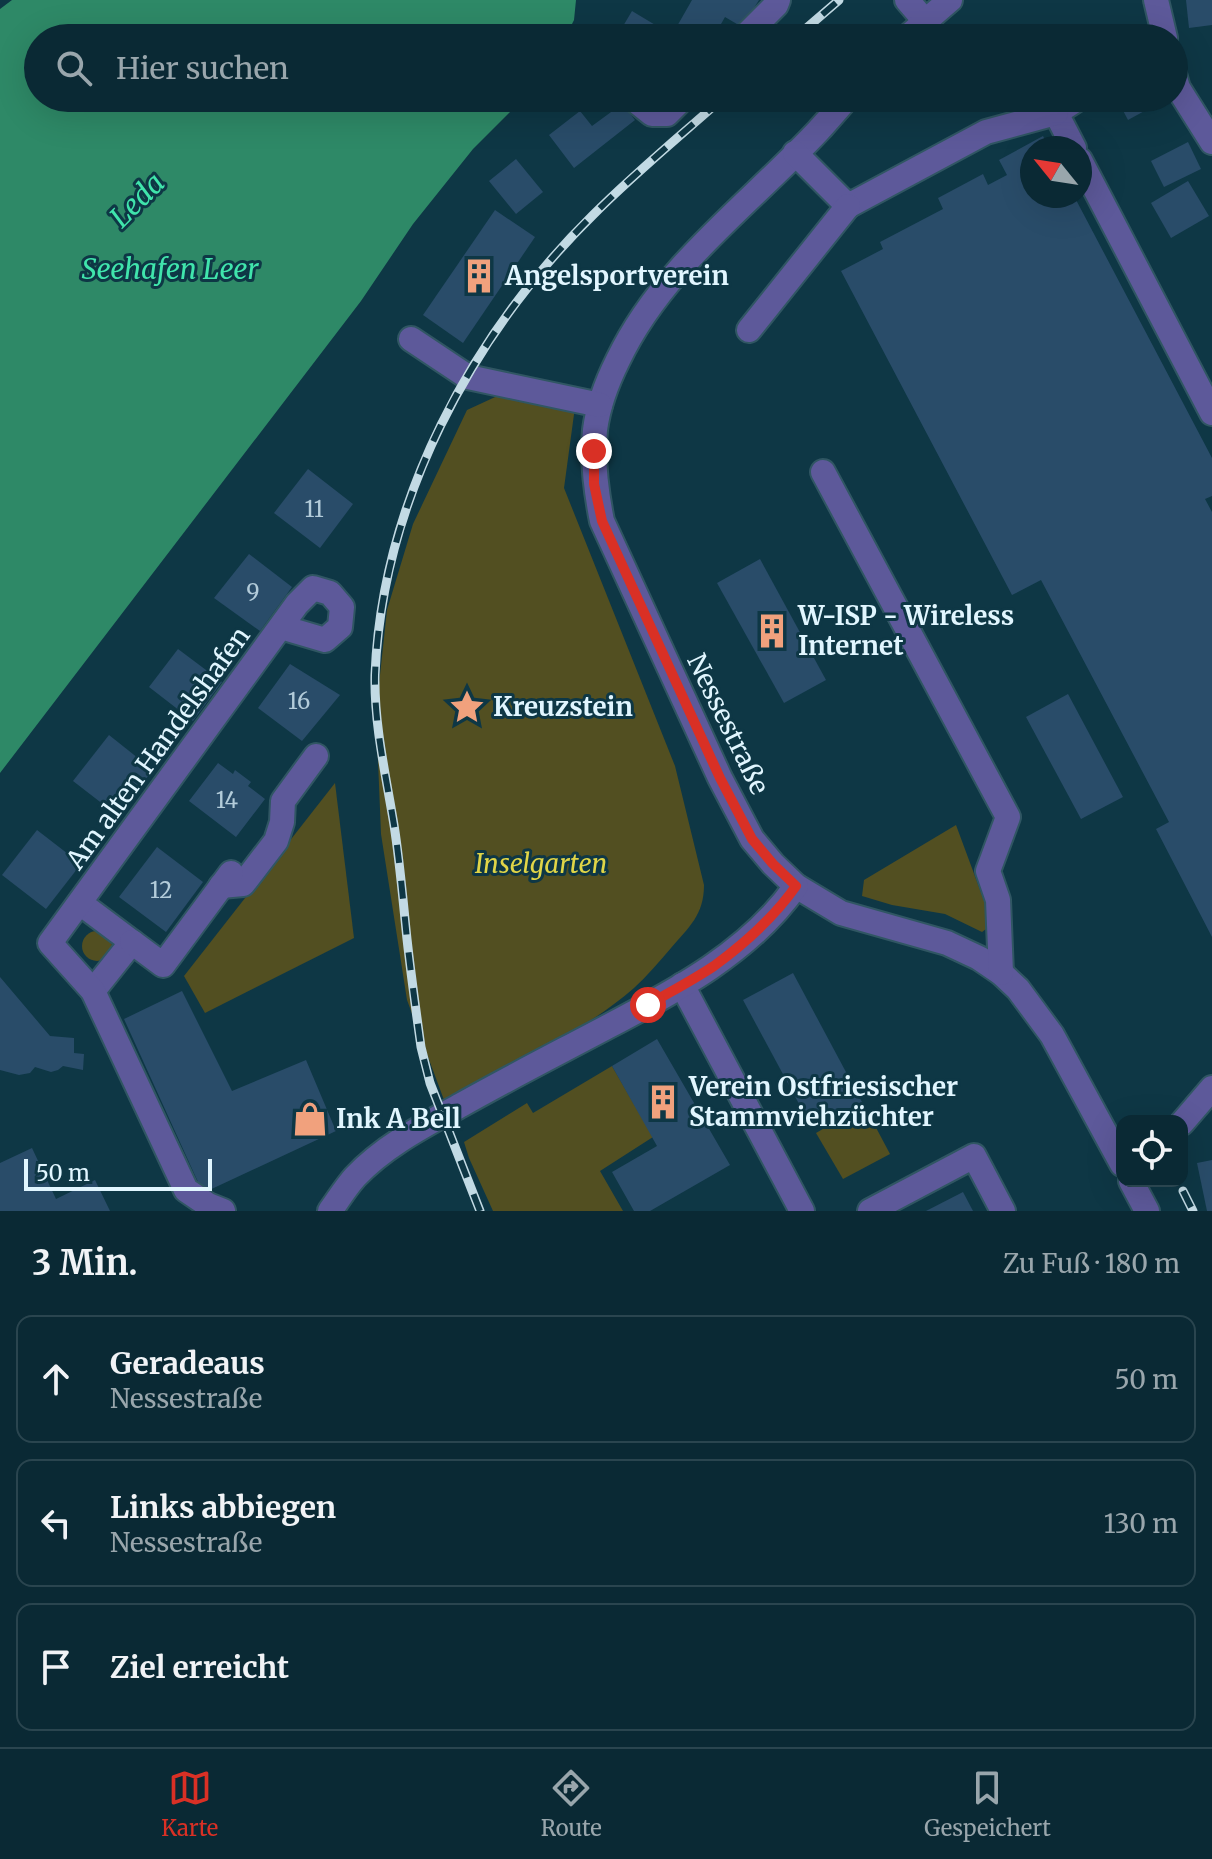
<!DOCTYPE html>
<html lang="de">
<meta charset="utf-8">
<style>
body{margin:0;font-family:Merriweather,serif;background:#13313c;color:#f1f3f6}
.controls{position:absolute;right:24px;bottom:24px;display:grid;overflow:hidden;border-radius:16px;box-shadow:0 8px 32px #0002}
.controls button{width:72px;height:72px;display:grid;place-items:center;padding:0;border:0;border-bottom:2px solid #2a454f;background:#0a2934;color:#f1f3f6;font:40px sans-serif}
.compass{position:absolute;left:1020px;top:136px;width:72px;height:72px;border-radius:50%;background:#0a2934;box-shadow:0 8px 32px #0002;rotate:300deg}
.scale{position:absolute;left:24px;bottom:20px;width:188px;box-sizing:border-box;padding-left:8px;border:4px solid #e1f6ff;border-top:0;font-size:22px;line-height:28px;white-space:nowrap;color:#e1f6ff;-webkit-text-stroke:6px #0e3745;paint-order:stroke}
.stop{position:absolute;width:24px;height:24px;margin:-18px;border:6px solid #d93025;border-radius:50%;background:#fff}
.stop.end{background:#d93025;border-color:#fff;box-shadow:0 2px 8px #0008}
.list{margin:0;padding:0;list-style:none}
h2{display:flex;justify-content:space-between;align-items:center;height:104px;margin:0;padding:0 32px;font-size:34px}
h2 small{font-size:26px;font-weight:400;color:#99a6ac}
.list li{display:grid;grid-template-columns:52px 1fr auto;gap:24px;align-items:center;box-sizing:border-box;height:128px;margin:0 16px 16px;padding:0 16px;border:2px solid #2a454f;border-radius:16px}
.list b{display:block;font-size:30px;white-space:nowrap}
.list p{margin:0;font-size:26px;white-space:nowrap;color:#99a6ac}
.list em{font-size:26px;font-style:normal;color:#99a6ac}
.icon{flex:none;width:44px;height:44px;fill:none;stroke:currentColor;stroke-width:2;stroke-linecap:round;stroke-linejoin:round}
.map{position:relative;flex:none;width:1212px;height:1211px;overflow:hidden}
.search{position:absolute;background:#0a2934;box-shadow:0 8px 32px #0002;left:24px;right:24px;top:24px;height:88px;display:flex;align-items:center;gap:20px;box-sizing:border-box;padding:0 28px;border-radius:44px;color:#99a6ac;font-size:30px}
.sheet{height:536px;background:#0a2934}
nav{display:flex;justify-content:space-around;align-items:center;box-sizing:border-box;height:112px;border-top:2px solid #2a454f;background:#0a2934;font-size:22px;color:#99a6ac}
nav a{display:grid;justify-items:center;gap:4px}
nav .on{color:#d93025}
.map>svg:first-child{display:block}
.green{fill:#524f21}
.water{fill:#2e8967}
.building{fill:#294c69}
.lines{fill:none;stroke-linecap:round;stroke-linejoin:round}
.minor-casing{stroke:#305663;stroke-width:28}
.minor{stroke:#5d599a;stroke-width:24}
.rail-casing{stroke:#c2dae4;stroke-width:9}
.rail{stroke:#0e3745;stroke-width:6;stroke-dasharray:18;stroke-linecap:butt}
.route{stroke:#d93025;stroke-width:10}
.labels{text-anchor:middle;stroke-width:6;stroke-linejoin:round;paint-order:stroke}
.number-label{font-size:22px;fill:#b3ccda}
.poi-label{font-size:26px;font-weight:bold;fill:#e1f6ff;stroke:#0e3745;text-anchor:start}
.street-label{font-size:26px;fill:#e1f6ff;stroke:#0e3745}
.park-label{font-size:26px;font-style:italic;fill:#e0d547;stroke:#0e3745}
.water-label{font-size:28px;font-style:italic;fill:#40e5ac;stroke:#0e3745}
</style>
<div class="map">
<svg width="1212" height="1211" viewBox="0 0 1212 1211">
<rect width="100%" height="100%" fill="#0e3745"/>
<!-- green -->
<g class="green">
<path d="M506 392 575 407 564 488 675 766 704 885C704 915 689 927 671 948 659 962 647 976 634 988 580 1035 507 1066 444 1100L407 1000 381 834 376 712 387 610 413 524 467 410Z"/>
<path d="M335 783 354 938 205 1013 184 976Z"/>
<path d="M956 825 986 906V929L982 932 945 914 892 905 862 896 864 880Z"/>
<circle cx="97" cy="946" r="15"/>
<path d="M612 1066 653 1137 600 1171 623 1211H493L469 1158 464 1142 527 1103 533 1113Z"/>
<path d="M864 1105 890 1154 843 1179 816 1133Z"/>
</g>
<!-- water -->
<path class="water" d="M12 0H576L574 20 565 38H38V98H524L473 149 413 224 361 301 0 773V9Z"/>
<!-- building -->
<g class="building">
<path d="M692 0H759L742 27 725 17 713 38H616L632 11 672 35Z"/>
<path d="M1186 0H1212V25L1189 28Z"/>
<path d="M1122 98H1168L1128 120 1118 101Z"/>
<path d="M622 104 635 120 574 168 549 135 580 111 592 126Z"/>
<path d="M1043 136 1049 148H1032V196H1074L1212 458V496L1205 499 1212 512V937L1156 829 1169 822 1041 580 1012 595 841 271 883 249 880 242 943 209 938 198 983 174 988 185 1007 175 999 160Z"/>
<path d="M1188 142 1201 169 1164 187 1151 161Z"/>
<path d="M516 159 543 192 516 214 489 181Z"/>
<path d="M1188 181 1209 216 1171 238 1151 203Z"/>
<path d="M495 210 535 237 463 343 423 315Z"/>
<path d="M308 469 353 504 320 548 274 513Z"/>
<path d="M249 554 292 587 260 631 214 598Z"/>
<path d="M760 559 826 680 784 703 717 583Z"/>
<path d="M178 649 222 682 193 721 149 687Z"/>
<path d="M290 664 340 695 302 741 258 708Z"/>
<path d="M1068 694 1123 797 1081 819 1026 717Z"/>
<path d="M109 735 153 770 117 815 73 781Z"/>
<path d="M218 763 233 774 235 770 251 782 248 786 265 799 236 837 189 801Z"/>
<path d="M37 830 81 864 46 909 2 875Z"/>
<path d="M157 847 203 882 166 932 119 897Z"/>
<path d="M793 973 862 1102 812 1128 743 1000Z"/>
<path d="M0 977 50 1036 74 1038V1053L84 1054 83 1070 63 1066 58 1070 51 1072 35 1067 30 1073 19 1075 0 1070Z"/>
<path d="M182 991 232 1091 306 1060 336 1131 203 1193 124 1019Z"/>
<path d="M657 1039 730 1165 650 1211H634L612 1172 657 1146 612 1066Z"/>
<path d="M32 1148 56 1199 95 1180 110 1211H0V1163Z"/>
<path d="M1212 1160V1211H1207L1197 1163Z"/>
<path d="M963 1192 973 1211H926Z"/>
</g>
<g class="lines">
<!-- minor casing -->
<g class="minor-casing">
<g id="minor">
<path d="M907 0 925 21"/>
<path d="M1156 0 1165 38"/>
<path d="M743 38 776 5 778 0"/>
<path d="M906 38 950 0"/>
<path d="M1174 74 1178 88 1212 142"/>
<path d="M632 98 652 114H667L683 98"/>
<path d="M847 98C838 109 828 120 819 130 749 205 663 266 618 360 607 382 598 406 595 430 592 461 596 491 602 521L720 778 752 839 773 864 796 886 841 913 947 943 979 958 1001 973 1018 989 1052 1035 1122 1164"/>
<path d="M1074 148 1056 113 1079 98"/>
<path d="M795 153 848 206 986 132 1056 113"/>
<path d="M1080 160 1212 413"/>
<path d="M749 330 848 206"/>
<path d="M411 339 468 377 600 405"/>
<path d="M823 472 1008 817 988 871 998 900 1001 973"/>
<path d="M221 886 243 884 276 841 282 822 283 801 316 756"/>
<path d="M80 903 132 942 93 991"/>
<path d="M132 942 163 965 231 873"/>
<path d="M682 985 802 1211"/>
<path d="M1182 1123 1212 1088"/>
<path d="M1131 1181 1147 1211"/>
<path d="M223 1211 208 1205 186 1190 93 991 50 943 297 604 313 588 330 593 342 607 340 627 325 640 281 627"/>
<path d="M330 1211C338 1200 346 1187 355 1177 384 1146 425 1125 461 1105 509 1078 558 1053 607 1027 676 991 751 951 796 886"/>
<path d="M870 1211 974 1156 1003 1211"/>
</g>
</g>
<!-- minor -->
<use href="#minor" class="minor"/>
<!-- rail casing -->
<g class="rail-casing">
<g id="rail">
<path d="M795 38 839 0"/>
<path d="M1183 1191 1193 1211"/>
<path d="M480 1211 430 1083 421 1047C416 1011 411 975 407 939 403 901 400 863 394 825 386 776 374 725 375 675 382 502 471 335 593 215 634 174 680 136 723 98"/>
</g>
</g>
<!-- rail -->
<use href="#rail" class="rail"/>
</g>
<g class="lines">
<!-- route -->
<path class="route" d="M594 451V484L602 521 720 778 752 839 773 864 796 886C775 916 744 944 714 966 693 980 670 992 648 1005"/>
</g>
<!-- icons -->
<defs>
<g id="building-bare" transform="scale(2.76)"><path d="M-4-6H4V6H1V3H-1V6H-4ZM-2.5-4.3h1.7v1.8h-1.7ZM.8-4.3h1.7v1.8H.8ZM-2.5-1h1.7V.8h-1.7ZM.8-1h1.7V.8H.8Z" fill="#f1a17d" stroke="#0e3745" stroke-width="2.5" paint-order="stroke"/></g>
<g id="sight-bare" transform="scale(2.76)"><path d="M0-6L1.8-2.2L6-1.7L2.9 1.2L3.7 5.4L0 3.3L-3.7 5.4L-2.9 1.2L-6-1.7L-1.8-2.2Z" fill="#f1a17d" stroke="#0e3745" stroke-width="2.5" paint-order="stroke"/></g>
<g id="shop-bare" transform="scale(2.76)"><path d="M-5-2.5h2.3a2.7 3.5 0 0 1 5.4 0H5L5.5 6h-11ZM-1.5-2.5h3a1.5 2.3 0 0 0-3 0Z" fill="#f1a17d" stroke="#0e3745" stroke-width="2.5" paint-order="stroke"/></g>
</defs>
<g fill-rule="evenodd">
<use href="#building-bare" x="479" y="276"/>
<use href="#building-bare" x="772" y="631"/>
<use href="#sight-bare" x="467" y="707"/>
<use href="#building-bare" x="663" y="1102"/>
<use href="#shop-bare" x="310" y="1119"/>
</g>
<g class="labels">
<!-- number labels -->
<g class="number-label">
<text x="314" y="517">11</text>
<text x="253" y="600">9</text>
<text x="299" y="709">16</text>
<text x="227" y="808">14</text>
<text x="161" y="898">12</text>
</g>
<!-- poi labels -->
<g class="poi-label">
<text x="505" y="285">Angelsportverein</text>
<text x="798" y="625">W-ISP - Wireless<tspan x="798" dy="30">Internet</tspan></text>
<text x="493" y="716">Kreuzstein</text>
<text x="689" y="1096">Verein Ostfriesischer<tspan x="689" dy="30">Stammviehzüchter</tspan></text>
<text x="336" y="1128">Ink A Bell</text>
</g>
<!-- street labels -->
<g class="street-label">
<text transform="translate(728 724) rotate(64)" y="9">Nessestraße</text>
<text transform="translate(158 748) rotate(-54)" y="9">Am alten Handelshafen</text>
</g>
<!-- park labels -->
<g class="park-label">
<text x="541" y="873">Inselgarten</text>
</g>
<!-- water labels -->
<g class="water-label">
<text transform="translate(137 200) rotate(-45)" y="10">Leda</text>
<text x="170" y="279">Seehafen Leer</text>
</g>
</g>
</svg>
<div class="controls">
<button><svg class="icon" aria-label="locate" viewBox="0 0 24 24"><circle cx="12" cy="12" r="6"/><path d="M12 2v4M12 18v4M2 12h4M18 12h4"/></svg></button>
</div>
<svg class="compass" viewBox="-18 -18 36 36"><path d="M0-13l5 13h-10z" fill="#e53935"/><path d="M0 13l5-13h-10z" fill="#99a6ac"/></svg>
<div class="scale">50 m</div>
<div class="stop" style="left:648px;top:1005px"></div>
<div class="stop end" style="left:594px;top:451px"></div>
<div class="search"><svg class="icon" aria-label="search" viewBox="0 0 24 24"><circle cx="10" cy="10" r="6"/><path d="M15 15l6 6"/></svg>Hier suchen</div>
</div>
<section class="sheet">
<h2>3 Min.<small>Zu Fuß · 180 m</small></h2>
<ul class="list">
<li><svg class="icon" aria-label="ahead" viewBox="0 0 24 24"><path d="M12 20V5M6 11l6-6 6 6"/></svg><div><b>Geradeaus</b><p>Nessestraße</p></div><em>50 m</em></li>
<li><svg class="icon" aria-label="left" viewBox="0 0 24 24"><path d="M17 20v-9H6M10 6l-5 5 5 5"/></svg><div><b>Links abbiegen</b><p>Nessestraße</p></div><em>130 m</em></li>
<li><svg class="icon" aria-label="arrive" viewBox="0 0 24 24"><path d="M6 21V4h12l-3 4 3 4H6"/></svg><div><b>Ziel erreicht</b></div></li>
</ul>
</section>
<nav>
<a class="on"><svg class="icon" aria-label="map" viewBox="0 0 24 24"><path d="M3 6l6-2 6 2 6-2v14l-6 2-6-2-6 2zM9 4v14M15 6v14"/></svg>Karte</a>
<a><svg class="icon" aria-label="directions" viewBox="0 0 24 24"><path d="M12 3l9 9-9 9-9-9zM9 14v-3h6M13 9l2 2-2 2"/></svg>Route</a>
<a><svg class="icon" aria-label="saved" viewBox="0 0 24 24"><path d="M7 4h10v16l-5-4-5 4z"/></svg>Gespeichert</a>
</nav>
